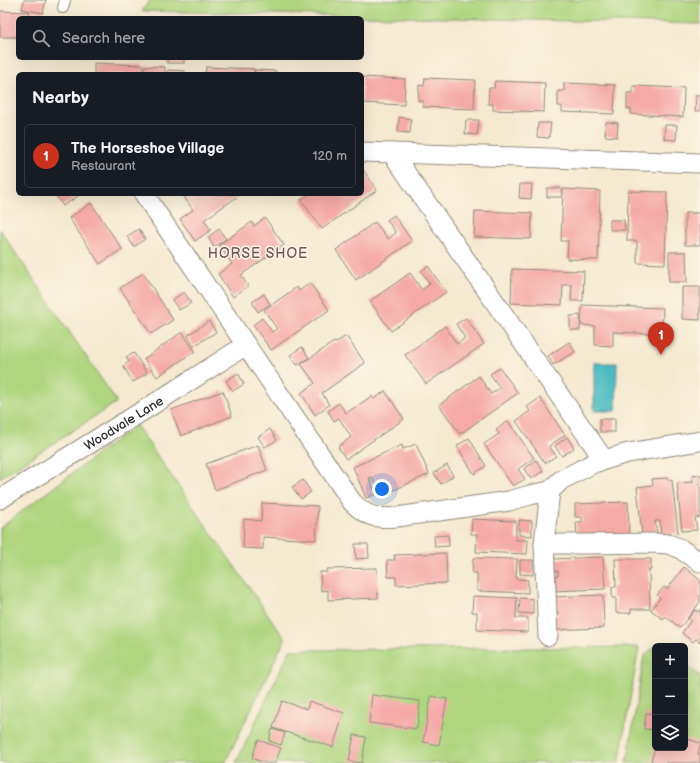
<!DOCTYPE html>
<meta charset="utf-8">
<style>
body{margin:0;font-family:"Balsamiq Sans",sans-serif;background:#20242c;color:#f1f3f6}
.controls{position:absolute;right:12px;bottom:12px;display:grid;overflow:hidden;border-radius:6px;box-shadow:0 4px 16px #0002}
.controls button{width:36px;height:36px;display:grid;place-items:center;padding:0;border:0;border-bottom:1px solid #363941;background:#171b24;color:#f1f3f6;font:20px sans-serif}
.you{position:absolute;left:382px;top:489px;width:14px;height:14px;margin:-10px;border:3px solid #fff;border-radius:50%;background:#1a73e8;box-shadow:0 0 0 6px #1a73e833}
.badge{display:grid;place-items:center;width:26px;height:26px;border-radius:50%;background:#c8321e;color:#fff;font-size:13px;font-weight:700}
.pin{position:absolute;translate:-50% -33px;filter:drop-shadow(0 1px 2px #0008)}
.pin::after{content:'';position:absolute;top:21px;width:14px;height:12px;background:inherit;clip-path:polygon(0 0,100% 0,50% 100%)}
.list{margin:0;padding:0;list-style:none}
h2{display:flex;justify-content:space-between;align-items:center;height:52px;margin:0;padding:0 16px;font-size:17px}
h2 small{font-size:13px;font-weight:400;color:#9ea1a6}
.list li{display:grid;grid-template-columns:26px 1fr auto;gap:12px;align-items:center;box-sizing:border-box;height:64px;margin:0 8px 8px;padding:0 8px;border:1px solid #363941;border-radius:6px}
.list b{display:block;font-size:15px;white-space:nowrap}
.list p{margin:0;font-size:13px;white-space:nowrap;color:#9ea1a6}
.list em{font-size:13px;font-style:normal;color:#9ea1a6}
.icon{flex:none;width:22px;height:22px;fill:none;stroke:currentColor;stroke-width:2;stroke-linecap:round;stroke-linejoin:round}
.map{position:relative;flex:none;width:700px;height:763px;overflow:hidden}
.search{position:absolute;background:#171b24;box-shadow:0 4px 16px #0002;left:16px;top:16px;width:348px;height:44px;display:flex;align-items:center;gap:10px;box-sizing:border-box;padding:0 14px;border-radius:6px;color:#9ea1a6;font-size:15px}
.panel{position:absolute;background:#171b24;box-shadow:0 4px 16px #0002;left:16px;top:72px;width:348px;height:124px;border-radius:6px}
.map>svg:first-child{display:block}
.green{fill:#afd57f;stroke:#6d8055}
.water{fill:#4cbac2;stroke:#3c7276}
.building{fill:#f5aaa8}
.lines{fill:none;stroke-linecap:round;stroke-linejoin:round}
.lane-casing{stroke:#908a7e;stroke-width:12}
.street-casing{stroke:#908a7e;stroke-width:21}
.lane{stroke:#fff;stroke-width:10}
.street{stroke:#fff;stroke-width:19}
.labels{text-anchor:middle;stroke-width:3;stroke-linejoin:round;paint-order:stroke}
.street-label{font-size:13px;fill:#2b2b2b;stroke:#fcf5e5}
.neighbourhood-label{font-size:14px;letter-spacing:1px;fill:#725757;stroke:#fcf5e5}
</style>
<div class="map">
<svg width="700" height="763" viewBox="0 0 700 763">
<rect width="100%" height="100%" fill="#fcf5e5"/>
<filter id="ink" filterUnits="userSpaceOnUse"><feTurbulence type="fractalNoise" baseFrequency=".025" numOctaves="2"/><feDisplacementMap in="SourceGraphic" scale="8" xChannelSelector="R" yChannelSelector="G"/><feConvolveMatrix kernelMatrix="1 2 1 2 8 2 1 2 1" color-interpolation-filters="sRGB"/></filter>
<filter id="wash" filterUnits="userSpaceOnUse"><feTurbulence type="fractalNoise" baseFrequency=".012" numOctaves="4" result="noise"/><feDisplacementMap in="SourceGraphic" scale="16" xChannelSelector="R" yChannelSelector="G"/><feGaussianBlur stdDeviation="0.9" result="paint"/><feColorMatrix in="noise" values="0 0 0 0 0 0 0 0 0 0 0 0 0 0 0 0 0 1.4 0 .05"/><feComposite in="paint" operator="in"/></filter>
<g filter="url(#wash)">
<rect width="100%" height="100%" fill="#f5e9d0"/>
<!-- green -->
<g class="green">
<path d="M150 0H700V24L142 11Z"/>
<path d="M0 230 117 402 0 478Z"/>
<path d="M136 425 285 639 225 763H0V528Z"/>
<path d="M655 646V748H685V665L700 676V763H627L644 656Z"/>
<path d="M639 647 619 763H236L290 650Z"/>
</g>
<!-- water -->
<path class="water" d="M594 363H617L616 411H594Z"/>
<g id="blocks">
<!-- building -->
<g class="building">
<path d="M24 0H46L43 13 22 9Z"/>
<path d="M0 11 30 12 29 18H18V37H0Z"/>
<rect x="167" y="58" width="17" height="5"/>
<path d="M94 63 143 65V74H94Z"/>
<path d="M145 66 165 67V74H144Z"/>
<path d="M206 67 254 69V74H205Z"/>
<path d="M168 70 185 71V74H167Z"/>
<path d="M255 70 276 71V74H255Z"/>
<path d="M362 77 405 79 404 105 362 103Z"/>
<path d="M425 78 475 80 474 109 423 107V101H418L419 85 424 86Z"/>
<path d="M495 81 545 83 544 112 493 110V104H488L489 88H494Z"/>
<path d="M564 83 615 85 614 114 562 112V106H558V91H564Z"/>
<path d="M633 86 684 88 683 117 631 114V109H627V93H633Z"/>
<path d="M696 95 700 96V111H695Z"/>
<path d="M399 117 411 119 410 133 398 132Z"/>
<path d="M466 120H479L477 135 465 134Z"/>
<path d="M606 122 618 123 617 137 605 136Z"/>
<path d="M538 123H551L549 138 537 137Z"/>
<path d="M665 125H677L676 140 664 139Z"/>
<path d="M362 168 377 190 322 229 301 200 309 194H362Z"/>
<path d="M520 184H532L531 199 519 198Z"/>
<path d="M547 188H561L562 197H547Z"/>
<path d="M563 189 600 191 598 260 567 259 568 241H561Z"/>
<path d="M628 191 667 192 665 264 637 263V241H627Z"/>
<path d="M55 194H81L63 206Z"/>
<path d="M182 194H241L204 220 211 230 195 241 180 219 193 210Z"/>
<path d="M91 203 122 249 100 264 69 218Z"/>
<path d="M475 211 532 213 531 239 474 237Z"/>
<rect x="685" y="213" width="15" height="32"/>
<path d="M394 215 412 241 356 280 336 250 375 222 388 239 396 233 387 220Z"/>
<path d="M265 218 284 245 241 275 248 286 233 297 218 274 232 264 219 245 252 222 254 226Z"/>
<path d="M610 220H624L625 230H610Z"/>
<path d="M139 229 145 239 134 247 127 236Z"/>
<path d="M219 229 226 239 214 247 208 237Z"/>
<path d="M669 252H686L687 282H669Z"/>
<path d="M428 266 446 292 391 331 370 301 410 273 422 290 430 284 421 271Z"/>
<path d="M512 269 584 271 583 301H571L572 285H563L562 305 511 303Z"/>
<path d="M143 273 173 320 151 334 120 288Z"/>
<path d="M310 283 329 310 271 350 253 325 262 318 272 332 277 329 264 310 297 287 299 291Z"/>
<path d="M682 287H700V320L682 319Z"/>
<path d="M184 292 191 303 179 310 172 300Z"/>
<path d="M264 294 270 304 258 312 252 302Z"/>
<path d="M582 305 663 308 662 334 613 332V346L595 345V326L581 325Z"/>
<path d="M580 315V330H570V316Z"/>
<path d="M466 318 484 344 426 384 405 355 445 326 457 344 465 338 456 324Z"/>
<path d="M209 321 216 332 194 346 188 335Z"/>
<path d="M182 332 195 351 157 377 144 359Z"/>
<path d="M346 336 365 363 322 393 329 405 315 415 301 393 315 383 301 364 334 342 335 343Z"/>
<path d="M569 342 575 352 553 365 548 356Z"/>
<path d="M302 347 309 358 297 365 290 355Z"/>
<path d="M134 353 147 373 133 382 123 366 129 362 126 357Z"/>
<path d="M500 368 518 393 460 434 439 405 479 376 491 394 500 388 490 374Z"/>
<path d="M238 373 244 384 233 391 226 381Z"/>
<path d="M223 391 232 416 181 436 171 410Z"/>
<path d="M385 391 404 419 346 459 338 447 351 437 339 418 334 421 328 411 339 403 346 413 372 396 374 399Z"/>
<path d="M540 398 565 435 549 446 556 456 545 463 516 421 530 411 527 407Z"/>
<rect x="600" y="419" width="15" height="13"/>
<path d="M508 421 534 458 518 469 525 479 513 486 484 444 499 434 496 430Z"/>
<path d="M270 429 277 440 265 447 258 437Z"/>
<path d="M567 437 574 448 562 456 555 446Z"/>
<path d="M469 438 486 466 474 474 457 446Z"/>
<path d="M416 444 429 474 381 496 372 477 369 478 376 494 366 498 353 467 402 445 403 449Z"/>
<path d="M258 445 267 470 215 490 206 464Z"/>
<path d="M536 460 543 471 531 479 524 469Z"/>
<path d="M447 465 453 476 441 484 434 473Z"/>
<path d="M700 475V517L695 518 697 530 682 531 677 483 693 482 692 476Z"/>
<path d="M667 478 668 480H672L678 533 661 535 660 521H655L657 533 642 535 637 487 653 485 652 479Z"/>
<path d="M303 480 311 492 301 499 292 487Z"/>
<path d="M628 502 629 535 577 537 576 522H582V517H575V504Z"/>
<path d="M262 503 318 506 316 540 263 537V549L243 548 244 519 261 521Z"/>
<path d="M472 519 516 521V540H528L527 554 476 552 477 534H471Z"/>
<path d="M519 520 532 521V536L519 535Z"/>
<path d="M448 535 449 546 435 547 434 536Z"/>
<path d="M355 544H368L369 558 356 559Z"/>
<path d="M446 553 447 583 396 585V577H388L387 560H395L394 555Z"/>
<path d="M603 557 605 589 552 591V577L558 576V571H551V559Z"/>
<path d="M473 558 517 559 516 579 528 580V593L477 591V573H472Z"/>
<path d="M615 559H651V570H649L650 609H631V613H616V598H612V587H616Z"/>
<path d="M520 560H533V575L520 574Z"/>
<path d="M684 567 700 580V602L680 628 665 616 663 619 651 610 660 598 657 595 664 587 667 589Z"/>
<path d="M377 568 378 598 328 600V590L321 591 320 572H327V569Z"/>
<path d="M603 595 604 628 552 630 551 615H558L557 610H551L550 597Z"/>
<path d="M473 596 517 598 516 618H528V632L477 630V612H472Z"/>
<path d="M520 598 533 599V614L519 613Z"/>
<path d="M700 609V642L696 639 693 642 682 633 691 620 688 618 695 610 698 612Z"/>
<path d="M372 695 420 701 417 729 369 723Z"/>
<path d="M431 696 447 699 439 745 423 742Z"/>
<path d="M282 701 307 709 309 701 344 713 333 747 273 728Z"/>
<path d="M646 713 655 714 654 730 644 729Z"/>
<path d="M272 729 285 733 281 745 269 741Z"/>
<path d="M354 735 366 737 362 763 349 761Z"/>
<path d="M685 738 700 743V747L698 754H700V763H659L651 761 655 748H685Z"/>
<path d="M258 740 281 748 275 763H264L252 758Z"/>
</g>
</g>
</g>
<g filter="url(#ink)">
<use href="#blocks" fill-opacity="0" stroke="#908a7e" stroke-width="1"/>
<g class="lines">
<!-- lane casing -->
<g class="lane-casing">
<path id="lane" d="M63 8 65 0"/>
</g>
<!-- street casing -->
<g class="street-casing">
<g id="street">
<path d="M362 152 700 163"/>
<path d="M392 153 604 460"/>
<path d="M144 194 352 502C367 517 377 519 397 517L509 501 530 495 550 491 561 480 594 463 628 453 700 441"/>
<path id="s1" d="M0 499 149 407 246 345"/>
<path d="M544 544H586L655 543 668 544 679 548 700 562"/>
<path d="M548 636 544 544 550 491"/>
</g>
</g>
<!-- lane -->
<use href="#lane" class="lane"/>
<!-- street -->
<use href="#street" class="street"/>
</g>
</g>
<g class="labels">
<!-- street labels -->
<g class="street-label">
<text dy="5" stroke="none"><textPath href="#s1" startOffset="145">Woodvale Lane</textPath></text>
</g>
<!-- neighbourhood labels -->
<g class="neighbourhood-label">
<text x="258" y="258">HORSE SHOE</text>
</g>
</g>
</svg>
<div class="controls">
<button>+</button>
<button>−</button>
<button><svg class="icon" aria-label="layers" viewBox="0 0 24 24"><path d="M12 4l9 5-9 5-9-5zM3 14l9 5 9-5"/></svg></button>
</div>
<div class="you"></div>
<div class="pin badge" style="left:661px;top:355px">1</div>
<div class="search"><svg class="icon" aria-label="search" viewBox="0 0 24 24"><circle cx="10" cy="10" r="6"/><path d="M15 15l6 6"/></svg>Search here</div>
<section class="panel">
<h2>Nearby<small></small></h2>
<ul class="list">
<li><span class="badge">1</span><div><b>The Horseshoe Village</b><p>Restaurant</p></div><em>120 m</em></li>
</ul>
</section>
</div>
